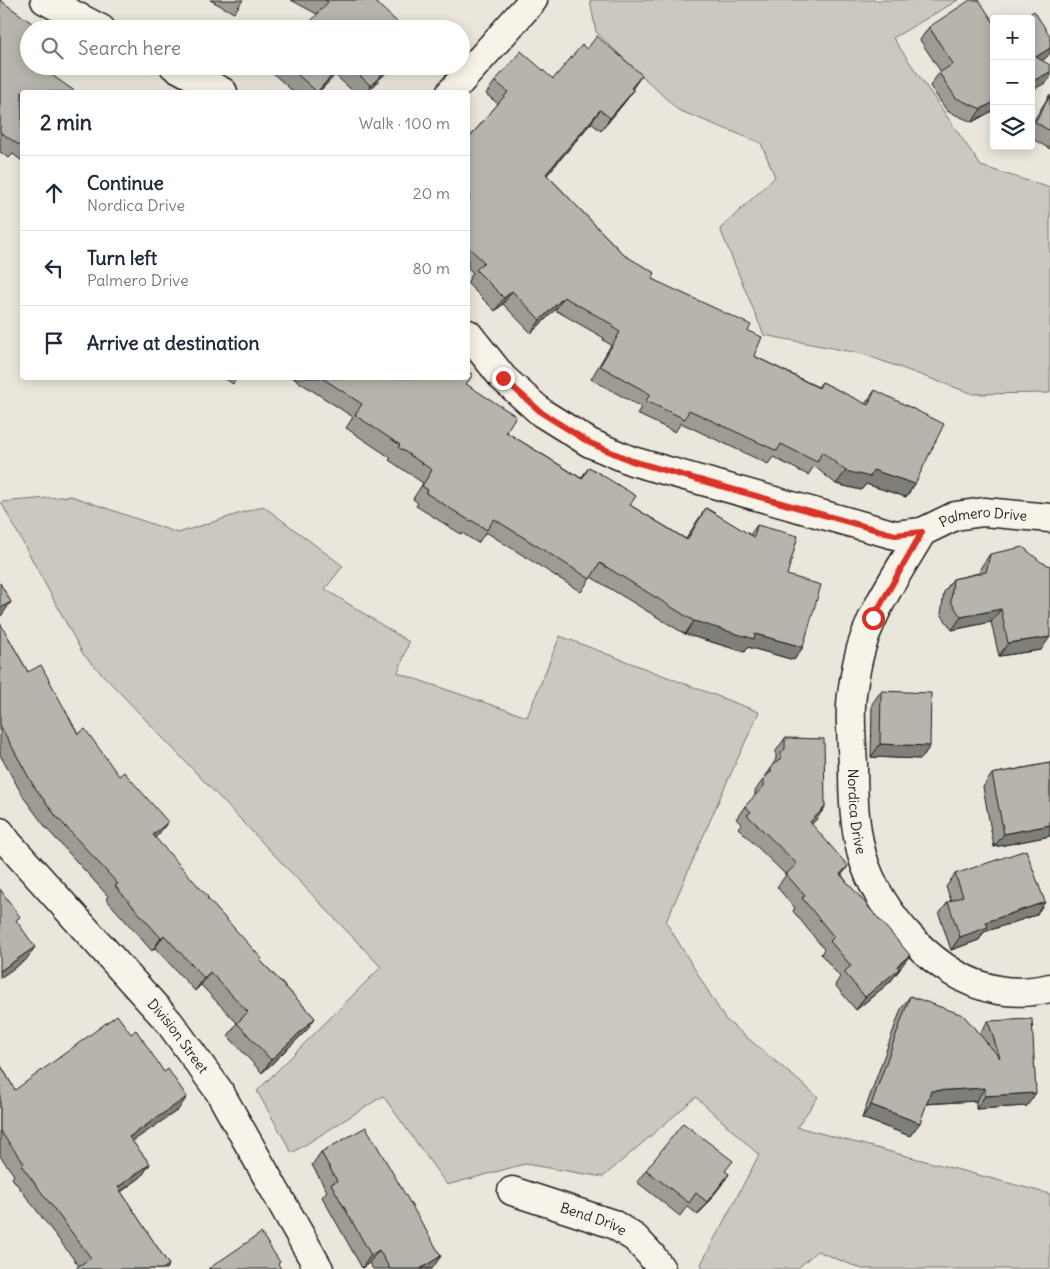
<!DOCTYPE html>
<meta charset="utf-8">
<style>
body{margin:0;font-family:Delius,sans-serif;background:#f2f2f3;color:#1f2937}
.controls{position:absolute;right:15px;top:15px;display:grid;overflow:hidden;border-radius:5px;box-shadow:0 2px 12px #0003}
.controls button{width:45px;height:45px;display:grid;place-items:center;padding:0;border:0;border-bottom:1px solid #e0e1e3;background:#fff;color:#1f2937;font:25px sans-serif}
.stop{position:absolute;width:15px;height:15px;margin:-11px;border:4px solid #d93025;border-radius:50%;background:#fff}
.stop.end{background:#d93025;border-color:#fff;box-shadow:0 1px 5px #0008}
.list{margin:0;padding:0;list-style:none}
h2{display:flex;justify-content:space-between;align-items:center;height:65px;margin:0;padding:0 20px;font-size:21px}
h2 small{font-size:16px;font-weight:400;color:#747a83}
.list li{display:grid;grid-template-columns:32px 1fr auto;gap:15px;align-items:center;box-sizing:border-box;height:75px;padding:0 20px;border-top:1px solid #e0e1e3}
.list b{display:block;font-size:19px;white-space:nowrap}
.list p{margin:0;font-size:16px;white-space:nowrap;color:#747a83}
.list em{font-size:16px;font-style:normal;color:#747a83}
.icon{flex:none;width:28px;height:28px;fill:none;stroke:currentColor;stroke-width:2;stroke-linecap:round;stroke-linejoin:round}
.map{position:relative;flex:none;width:1050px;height:1269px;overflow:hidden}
.search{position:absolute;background:#fff;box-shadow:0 2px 12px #0003;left:20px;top:20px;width:450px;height:55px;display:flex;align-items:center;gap:12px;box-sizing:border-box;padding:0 18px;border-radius:28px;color:#747a83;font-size:19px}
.panel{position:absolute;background:#fff;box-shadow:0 2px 12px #0003;left:20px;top:90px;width:450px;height:290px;border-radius:5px}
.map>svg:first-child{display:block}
.green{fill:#ccc8c0;stroke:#74726e}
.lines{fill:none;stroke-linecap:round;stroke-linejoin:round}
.street-casing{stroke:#1c1c1c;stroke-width:31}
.secondary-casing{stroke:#1c1c1c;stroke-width:31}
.street{stroke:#f7f3e8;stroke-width:28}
.secondary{stroke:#f7f3e8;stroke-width:28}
.wall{fill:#9d9b94;stroke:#1c1c1c}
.shaded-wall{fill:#7f7e78;stroke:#1c1c1c}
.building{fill:#b6b4ac;stroke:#1c1c1c}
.route{stroke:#d93025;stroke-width:6}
.labels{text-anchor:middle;stroke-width:4;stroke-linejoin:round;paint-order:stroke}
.street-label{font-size:14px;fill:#1c1c1c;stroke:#f7f3e8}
</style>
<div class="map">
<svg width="1050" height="1269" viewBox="0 0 1050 1269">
<rect width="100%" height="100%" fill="#eae6dc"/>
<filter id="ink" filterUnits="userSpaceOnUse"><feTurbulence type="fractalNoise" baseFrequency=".02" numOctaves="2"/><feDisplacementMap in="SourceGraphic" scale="10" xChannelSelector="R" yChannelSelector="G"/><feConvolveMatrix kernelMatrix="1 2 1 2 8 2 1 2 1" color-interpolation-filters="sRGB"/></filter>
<g filter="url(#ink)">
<!-- green -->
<g class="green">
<path d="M590 0H958L893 38 981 166 1050 188V393L973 394 863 354 764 335 720 229 775 177 761 143 678 110 596 32Z"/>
<path d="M71 496 178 533 263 506 343 566 325 589 409 642 398 673 527 717 560 636 759 712 722 793 666 922 725 1019 818 1097 797 1127 1050 1194V1269H862L817 1251 797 1269H703L701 1264 759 1155 696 1097 603 1177 525 1164 447 1185 383 1096 292 1153 257 1091 381 967 83 654 1 502Z"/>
</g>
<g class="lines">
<!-- street casing -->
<g class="street-casing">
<g id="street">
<path d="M45 0 101 29"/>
<path d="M174 66 223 92"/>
<path d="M451 92 533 0"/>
<path id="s1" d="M468 334 503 378 542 413 590 443 632 461 895 535 922 532 955 516 984 512 1050 518"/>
<path id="s2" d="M922 532C899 572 868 614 858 660 855 674 852 690 851 705 850 724 852 745 853 765 853 796 854 825 862 855 878 913 937 979 998 990 1015 993 1033 992 1050 988"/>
<path id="s3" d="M512 1191 613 1224 635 1238 651 1255 661 1269"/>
</g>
</g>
<!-- secondary casing -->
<g class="secondary-casing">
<g id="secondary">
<path id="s4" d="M0 832 8 843 169 1022 219 1091 319 1269"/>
</g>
</g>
<!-- street -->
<use href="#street" class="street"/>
<!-- secondary -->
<use href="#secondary" class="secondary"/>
</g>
<!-- wall -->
<g class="wall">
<path d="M0 0 22 92V161L13 154 9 158 0 152Z"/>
<path d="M210 0H243L234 13Z"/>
<path d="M291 0H374L317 14Z"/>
<path d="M929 27 994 110 972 122 947 111 930 86 939 73 941 72 920 40Z"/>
<path d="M272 66H392L368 92H354L335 75 319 92H294L269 70Z"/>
<path d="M553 79 632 89 634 90 624 103 601 131 591 123 547 175 624 255 652 279 748 331 754 356 818 387 822 382 865 404 875 390 915 484 906 497 866 484 861 490 836 484 814 466 808 475 773 457 768 464 681 423 675 432 637 414 641 407 591 379 611 345 603 340 604 338 555 310 531 333 503 304 495 311 468 284V281L473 273 468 268V139L498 104 486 94 495 81Z"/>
<path d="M1050 94V149L1031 138V125Z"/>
<path d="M224 378H237L233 384Z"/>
<path d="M293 378H468L466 384 506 432 581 478 589 467 630 505 686 539 697 521 706 508 750 535 757 525 787 575 803 647 794 660 748 647 745 652 685 634 591 577 581 592 486 532 478 543 462 533 461 534 416 506 418 503 413 499 423 483 389 460 391 458 346 428 353 417Z"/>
<path d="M990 554 1041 650 999 656 991 622 952 630 941 614 944 592 953 579 979 573 981 567Z"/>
<path d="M0 623 28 672 158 835 155 838 260 960 315 1018 306 1031 262 1073 228 1036 237 1023 201 985 195 991 155 948 152 951 106 899 108 896 47 829 24 798 0 755Z"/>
<path d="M881 691 930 746 921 759 871 757 872 704Z"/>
<path d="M785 738 816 820 811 824 842 875 901 968 890 982 856 1010 835 985 840 977 821 954 824 949 793 911 795 908 777 887 786 875 738 828 741 824 736 819 745 806 755 796V791L772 767V766L776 759V751Z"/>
<path d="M1050 763V836L994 847 983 787 992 774Z"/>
<path d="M955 874 1045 902 1036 915 984 932 979 940 951 950 939 914 948 902 951 900 946 887Z"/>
<path d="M910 996 979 1034 988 1021 1027 1106 976 1109V1101L926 1104 910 1136 862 1118 901 1009Z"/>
<path d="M0 1064 15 1090 178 1110 132 1141 150 1164 141 1177 121 1192 169 1265 166 1269H76L79 1266 12 1178 14 1175 0 1156Z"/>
<path d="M321 1152 432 1269H373L369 1263 362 1268 322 1197 327 1191 312 1165Z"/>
<path d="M646 1170 725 1172 729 1174 698 1215 687 1206 680 1216 637 1182Z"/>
</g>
<!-- shaded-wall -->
<g class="shaded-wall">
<path d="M1050 48V53L1046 58 1031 68 1036 57Z"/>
<path d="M340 66H341L335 75 319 92H317Z"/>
<path d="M389 66H392L368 92H367L371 86Z"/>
<path d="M1050 72V78L1047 82 1031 91V82Z"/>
<path d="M642 75 633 88 622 101 631 88Z"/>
<path d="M634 90 624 103 601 131 610 118Z"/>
<path d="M994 102V110L972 122 981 109Z"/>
<path d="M600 110 591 123 537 187 546 174Z"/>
<path d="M512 291 503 304 495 311 504 298Z"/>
<path d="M564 297 555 310 531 333 540 320Z"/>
<path d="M873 470 915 484 906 497 866 484 861 490 836 484 846 471Z"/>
<path d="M11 602 2 615 0 616V608Z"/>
<path d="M1001 609 991 622 952 630 961 617Z"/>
<path d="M694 621 755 634 803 647 794 660 748 647 745 652 685 634Z"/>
<path d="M1050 637 1041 650 999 656 1008 643Z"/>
<path d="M880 744 930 746 921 759 871 757Z"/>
<path d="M825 807 816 820 801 835 810 822Z"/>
<path d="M168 822 158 835 144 848 153 835Z"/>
<path d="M1050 825V836L994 847 1004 834Z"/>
<path d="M848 866 839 879 840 874Z"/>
<path d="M1045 902 1036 915 984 932 979 940 951 950 960 937 986 922Z"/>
<path d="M164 935 155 948 152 951 161 938Z"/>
<path d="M35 947 26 960 0 978V971Z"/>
<path d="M910 955 890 982 856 1010 865 997Z"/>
<path d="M210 972 201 985 195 991 204 978Z"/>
<path d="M315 1018 306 1031 262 1073 271 1060Z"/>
<path d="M985 1088 976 1101 922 1104 931 1091Z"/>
<path d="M1036 1093 1027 1106 976 1109 985 1096Z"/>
<path d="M187 1097 178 1110 120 1150 129 1137Z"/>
<path d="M871 1105 920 1123 910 1136 862 1118Z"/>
<path d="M150 1164 141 1177 109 1200 118 1187Z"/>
<path d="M729 1174 720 1187 698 1215 707 1202Z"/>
<path d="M379 1250 369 1263 362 1268 371 1255Z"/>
<path d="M441 1256 432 1269H420Z"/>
</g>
<!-- building -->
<g class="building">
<path d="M0 0 40 29H29V66H59L53 76 76 92H22V142L19 145 0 132Z"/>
<path d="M325 0H373L405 29H304L328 2Z"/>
<path d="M970 0H979L994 23V102L981 109 956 98 939 73 953 64 929 27Z"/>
<path d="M1034 11 1050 36V48L1036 57 1050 65V72L1031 82V19H1022Z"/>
<path d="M597 36 642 75 631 88 634 90 610 118 600 110 546 174 624 255 655 273 652 279 751 325 748 331 762 337 754 356 819 388 822 382 868 405 875 390 944 424 915 484 873 470 870 477 846 471 822 452 817 462 781 444 777 451 689 410 685 419 646 401 650 394 600 366 620 332 612 327 613 325 564 297 540 320 512 291 504 298 476 270 484 262 468 247V200L470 197 468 195V139L508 92 495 81 521 51 553 79 582 45 587 49Z"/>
<path d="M288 66H340L317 92Z"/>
<path d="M349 66H389L371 86Z"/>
<path d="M1050 96V131L1035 122Z"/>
<path d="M468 371 473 375 466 384 516 416 506 432 582 479 589 467 636 496 630 505 687 540 706 508 754 537 757 525 798 536 787 575 821 585 803 647 755 634 754 639 694 621 600 563 590 579 494 519 487 530 471 520 470 521 426 493 428 490 422 486 432 470 398 447 400 445 355 415 362 404 322 378H468Z"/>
<path d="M1023 547 1041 562 1050 566V637L1008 643 1001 609 961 617 951 602 953 579 986 572 990 554Z"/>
<path d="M0 583 11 602 0 608Z"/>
<path d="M0 623 28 672 41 665 78 734 85 729 119 776 124 772 168 822 153 835 208 897 207 898 262 959 260 960 315 1018 271 1060 237 1023 248 1012 210 972 204 978 164 935 161 938 115 886 118 884 56 816 33 785 0 725Z"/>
<path d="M881 691 931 693 930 746 880 744Z"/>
<path d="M785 738 824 739 825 807 810 822 848 866 840 874 910 955 897 966 899 969 865 997 844 972 851 966 830 941 834 937 802 898 805 896 786 874 797 864 747 815 751 812 745 806 764 786V778L771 772V768L781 758V753L785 749Z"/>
<path d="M1050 763V825L1004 834 992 774Z"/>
<path d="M1026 850 1045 902 986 922 988 927 960 937 948 902 963 896 955 874Z"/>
<path d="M0 889 20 917 16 920 35 947 0 971Z"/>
<path d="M910 996 963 1015 1000 1058 988 1021 1032 1019 1036 1093 985 1096V1088L931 1091 920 1123 871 1105Z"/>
<path d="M117 1015 131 1034 136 1030 164 1072 168 1069 187 1097 129 1137 150 1164 118 1187 169 1265 162 1269H79L77 1267 91 1258 21 1165 24 1163 0 1131V1064L15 1090Z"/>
<path d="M683 1123 733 1161 725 1171 729 1174 707 1202 696 1193 689 1203 646 1170Z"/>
<path d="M366 1127 441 1256 420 1269H390L379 1250 371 1255 331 1184 337 1181 321 1152Z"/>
<path d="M261 1233 280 1262 278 1264 281 1269H208Z"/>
</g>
</g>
<g class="lines" filter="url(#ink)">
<!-- route -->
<path class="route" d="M503 378 542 413 590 443 632 461 895 535 922 532 873 618"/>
</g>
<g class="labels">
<!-- street labels -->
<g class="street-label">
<text dy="5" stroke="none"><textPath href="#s1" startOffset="576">Palmero Drive</textPath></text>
<text dy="5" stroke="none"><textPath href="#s2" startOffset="296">Nordica Drive</textPath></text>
<text dy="5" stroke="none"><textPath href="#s4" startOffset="271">Division Street</textPath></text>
<text dy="5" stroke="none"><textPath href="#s3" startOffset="86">Bend Drive</textPath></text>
</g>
</g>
</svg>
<div class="controls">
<button>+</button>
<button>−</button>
<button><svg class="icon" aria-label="layers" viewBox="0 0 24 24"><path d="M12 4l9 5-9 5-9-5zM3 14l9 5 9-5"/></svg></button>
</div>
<div class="stop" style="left:873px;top:618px"></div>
<div class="stop end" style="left:503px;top:378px"></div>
<div class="search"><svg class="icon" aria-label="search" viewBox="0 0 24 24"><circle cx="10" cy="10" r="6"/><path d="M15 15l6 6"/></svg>Search here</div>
<section class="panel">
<h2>2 min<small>Walk · 100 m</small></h2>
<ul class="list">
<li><svg class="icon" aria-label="ahead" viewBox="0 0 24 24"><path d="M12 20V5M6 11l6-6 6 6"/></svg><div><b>Continue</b><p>Nordica Drive</p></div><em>20 m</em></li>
<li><svg class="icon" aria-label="left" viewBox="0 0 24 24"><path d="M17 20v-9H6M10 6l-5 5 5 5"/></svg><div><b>Turn left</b><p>Palmero Drive</p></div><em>80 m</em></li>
<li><svg class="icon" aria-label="arrive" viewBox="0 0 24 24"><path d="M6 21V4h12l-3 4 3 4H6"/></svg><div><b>Arrive at destination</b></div></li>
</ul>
</section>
</div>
